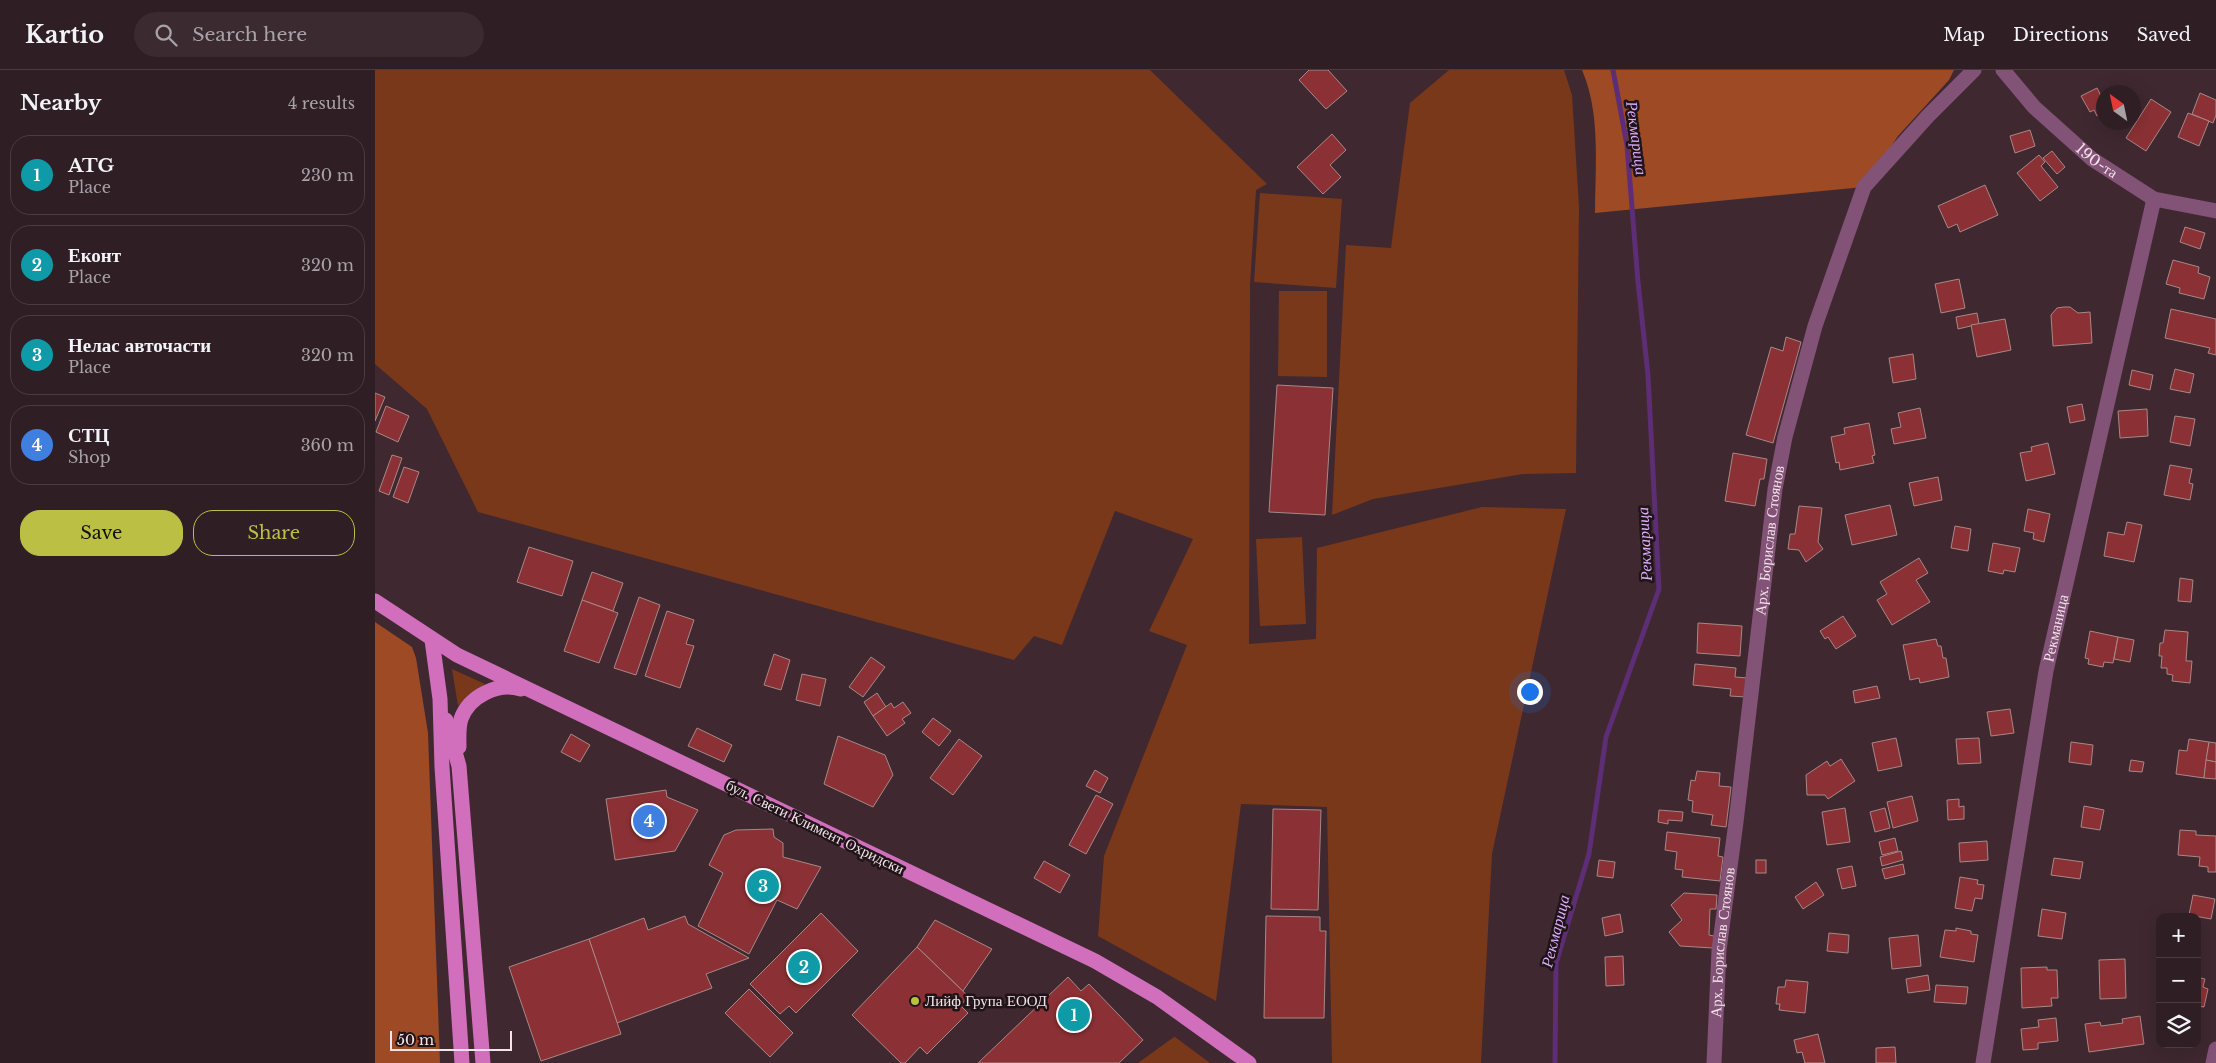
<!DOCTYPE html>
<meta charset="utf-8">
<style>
body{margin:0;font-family:"Libre Baskerville",serif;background:#3b2b31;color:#f1f3f6}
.controls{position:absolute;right:15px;bottom:15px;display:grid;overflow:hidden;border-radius:10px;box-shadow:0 5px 20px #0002}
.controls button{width:45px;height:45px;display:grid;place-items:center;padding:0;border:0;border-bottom:1px solid #4a3c41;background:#2f1e24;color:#f1f3f6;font:25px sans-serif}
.compass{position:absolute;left:1721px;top:15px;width:45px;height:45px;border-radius:50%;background:#2f1e24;box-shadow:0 5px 20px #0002;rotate:327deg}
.scale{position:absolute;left:15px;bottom:12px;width:122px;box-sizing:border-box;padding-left:5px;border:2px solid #f4e4e9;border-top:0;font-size:14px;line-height:18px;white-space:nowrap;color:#f4e4e9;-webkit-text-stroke:4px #1f1418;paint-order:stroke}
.you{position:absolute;left:1154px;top:621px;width:18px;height:18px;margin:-12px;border:4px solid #fff;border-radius:50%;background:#1a73e8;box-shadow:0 0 0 8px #1a73e833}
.badge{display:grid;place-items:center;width:32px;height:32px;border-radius:50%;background:#bbc044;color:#fff;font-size:16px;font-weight:700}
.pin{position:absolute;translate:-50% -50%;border:2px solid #fff;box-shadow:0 1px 5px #0006}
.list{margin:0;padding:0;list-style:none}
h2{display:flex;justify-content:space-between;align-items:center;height:65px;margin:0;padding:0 20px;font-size:21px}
h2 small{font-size:16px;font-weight:400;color:#a7a2a6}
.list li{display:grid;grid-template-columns:32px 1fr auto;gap:15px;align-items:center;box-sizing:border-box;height:80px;margin:0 10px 10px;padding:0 10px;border:1px solid #4a3c41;border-radius:20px}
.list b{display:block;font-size:19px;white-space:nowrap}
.list p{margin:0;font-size:16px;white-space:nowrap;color:#a7a2a6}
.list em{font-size:16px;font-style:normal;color:#a7a2a6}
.actions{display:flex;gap:10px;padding:15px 20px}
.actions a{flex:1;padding:11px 0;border:1px solid #bbc044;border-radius:20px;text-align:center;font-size:18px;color:#bbc044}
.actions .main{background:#bbc044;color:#111}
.icon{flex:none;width:28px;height:28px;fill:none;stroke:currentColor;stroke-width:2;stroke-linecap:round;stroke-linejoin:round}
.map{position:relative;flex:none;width:1841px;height:993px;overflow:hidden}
header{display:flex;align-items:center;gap:30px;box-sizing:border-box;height:70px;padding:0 25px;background:#2f1e24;border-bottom:1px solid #4a3c41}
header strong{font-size:24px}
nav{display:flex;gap:28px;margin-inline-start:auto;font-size:18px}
.search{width:350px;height:45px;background:#3b2b31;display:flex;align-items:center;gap:12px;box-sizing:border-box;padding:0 18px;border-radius:28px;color:#a7a2a6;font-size:19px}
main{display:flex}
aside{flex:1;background:#2f1e24}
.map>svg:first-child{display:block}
.green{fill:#79381a}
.forest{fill:#9e4a24}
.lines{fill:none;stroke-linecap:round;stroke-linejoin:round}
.stream{stroke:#5d2e75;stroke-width:5}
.building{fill:#8b3135;stroke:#a78887}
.minor{stroke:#825277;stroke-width:15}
.major{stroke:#d16fbd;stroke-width:15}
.poi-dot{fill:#bbc044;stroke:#1f1418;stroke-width:2}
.labels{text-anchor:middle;stroke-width:5;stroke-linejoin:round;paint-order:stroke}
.street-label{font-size:15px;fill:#f4e4e9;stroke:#1f1418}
.poi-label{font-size:15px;fill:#f4e4e9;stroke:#1f1418;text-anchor:start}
.water-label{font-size:16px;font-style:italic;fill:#dfadfd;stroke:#1f1418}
</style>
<header>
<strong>Kartio</strong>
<div class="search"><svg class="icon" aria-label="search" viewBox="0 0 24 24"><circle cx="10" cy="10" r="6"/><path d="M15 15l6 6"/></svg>Search here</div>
<nav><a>Map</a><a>Directions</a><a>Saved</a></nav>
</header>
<main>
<aside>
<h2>Nearby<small>4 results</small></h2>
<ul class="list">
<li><span class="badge" style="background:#0f9aa8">1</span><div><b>ATG</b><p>Place</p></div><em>230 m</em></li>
<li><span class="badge" style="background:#0f9aa8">2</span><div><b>Еконт</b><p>Place</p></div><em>320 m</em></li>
<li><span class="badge" style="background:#0f9aa8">3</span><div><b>Нелас авточасти</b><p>Place</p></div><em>320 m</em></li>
<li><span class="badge" style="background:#3f7fe0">4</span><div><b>СТЦ</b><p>Shop</p></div><em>360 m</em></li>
</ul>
<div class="actions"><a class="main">Save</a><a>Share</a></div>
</aside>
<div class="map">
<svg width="1841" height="993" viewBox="0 0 1841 993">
<rect width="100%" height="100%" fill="#3f2830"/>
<!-- green -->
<g class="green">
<path d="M0 0H775L892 114 881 120 875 215 874 574 941 569 942 478 1107 437 1191 439 1117 784 1106 993H957L952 737 866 734 841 931 723 866 729 786 812 575 774 561 818 469 740 441 687 575 659 566 639 590 103 442 52 339 0 294Z"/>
<path d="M1074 0H1189L1197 25 1204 137 1201 403 1148 404 998 429 957 445 971 175 1016 178 1035 33Z"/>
<path d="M885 123 967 129 961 218 879 212Z"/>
<path d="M904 221H952V307L903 306Z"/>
<path d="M927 467 931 554 885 556 881 469Z"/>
<path d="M77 599 110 614 94 624 83 636Z"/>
<path d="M800 967 835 993H763L799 967Z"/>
</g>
<!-- forest -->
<g class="forest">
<path d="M1207 0H1579L1574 10 1523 66 1489 117 1220 143C1220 96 1226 44 1207 0Z"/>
<path d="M0 552 37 577 41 588 53 663 65 993H0Z"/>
</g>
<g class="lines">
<!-- stream -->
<path class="stream" d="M1180 993 1181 893 1214 784 1231 667 1284 519 1273 305 1263 212 1252 75 1238 0"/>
</g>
<!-- building -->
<g class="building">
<path d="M934 0H953L972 21 951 39 924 10Z"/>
<path d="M1722 18 1728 30V43L1722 46 1719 40 1715 42 1706 26Z"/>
<path d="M1825 23 1841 30V45L1838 53 1817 44Z"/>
<path d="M1776 29 1796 42 1771 81 1751 68Z"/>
<path d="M1813 43 1834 51 1824 76 1803 67Z"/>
<path d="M1655 60 1660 76 1640 83 1635 66Z"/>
<path d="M957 64 971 80 955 95 966 107 948 124 922 97Z"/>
<path d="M1677 81 1690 97 1682 104 1668 88Z"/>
<path d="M1664 85 1670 92 1666 96 1683 117 1665 131 1642 103Z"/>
<path d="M1610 115 1623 145 1585 162 1582 154 1573 158 1563 136Z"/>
<path d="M1810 157 1830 163 1825 179 1805 172Z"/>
<path d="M1798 190 1824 197 1823 203 1835 207 1829 229 1804 223 1805 218 1791 214Z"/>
<path d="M1584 209 1590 238 1566 243 1560 214Z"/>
<path d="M1689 237H1695L1703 243 1715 242 1717 273 1678 276 1676 245 1682 238Z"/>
<path d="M1796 239 1841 249V285L1833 283 1835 278 1790 268Z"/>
<path d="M1602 243 1604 254 1583 259 1581 247Z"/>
<path d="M1630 249 1636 280 1602 287 1596 255Z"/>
<path d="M1411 267 1426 272 1398 373 1371 365 1396 277 1408 281Z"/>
<path d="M1538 284 1541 309 1518 313 1514 288Z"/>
<path d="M1800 299 1819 304 1815 323 1795 319Z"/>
<path d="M1757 300 1778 305 1775 320 1754 315Z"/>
<path d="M902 315 958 318 950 445 894 442Z"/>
<path d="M0 323 10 327 0 351Z"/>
<path d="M1707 334 1710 350 1695 353 1692 337Z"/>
<path d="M11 336 34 346 23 372 1 362Z"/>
<path d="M1545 338 1551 368 1519 374 1516 359 1526 357 1523 343Z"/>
<path d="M1772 339 1773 366 1745 368 1743 341Z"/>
<path d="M1800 346 1820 349 1815 376 1795 372Z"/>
<path d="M1494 353 1500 385 1497 386 1499 393 1465 400 1464 392 1461 393 1456 367 1470 364 1469 358Z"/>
<path d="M1673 373 1680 404 1651 411 1645 383 1657 381 1656 377Z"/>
<path d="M1358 383 1392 389 1389 409H1385L1380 436 1350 431Z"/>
<path d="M17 385 27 388 14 425 4 421Z"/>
<path d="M1795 395 1817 399 1814 413 1818 414 1815 430 1789 425Z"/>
<path d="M29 397 44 402 33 433 18 427Z"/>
<path d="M1563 407 1567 430 1539 436 1534 413Z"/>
<path d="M1515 435 1522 465 1477 475 1470 445Z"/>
<path d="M1424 436 1447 438 1443 472 1448 479 1431 492 1424 480 1413 479 1415 464H1420Z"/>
<path d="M1653 439 1675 444 1669 472 1658 469 1659 463 1649 461Z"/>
<path d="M1752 452 1767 455 1759 492 1729 486 1733 462 1749 465Z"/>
<path d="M1580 456 1596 459 1593 481 1576 478Z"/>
<path d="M1618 473 1645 478 1640 502 1629 500 1628 504 1613 501Z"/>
<path d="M154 477 198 491 187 526 142 512Z"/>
<path d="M1544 488 1553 503 1541 510 1555 532 1517 555 1502 530 1512 524 1505 512Z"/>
<path d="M217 502 248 513 238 541 207 530Z"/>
<path d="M1805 508 1818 510 1816 532 1803 531Z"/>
<path d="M264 527 285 535 261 605 239 598Z"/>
<path d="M207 530 243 543 224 593 189 581Z"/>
<path d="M292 541 319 550 311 574 319 576 305 618 270 606Z"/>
<path d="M1468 546 1481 566 1461 579 1453 567 1450 569 1445 561Z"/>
<path d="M1323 553 1367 556 1365 586 1322 583Z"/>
<path d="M1790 560 1813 562 1811 591H1817L1815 613 1797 611 1798 605 1792 604V598H1786L1787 586H1784L1785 573H1788Z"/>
<path d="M1715 561 1743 567 1738 593 1729 592 1728 597 1713 594 1714 589 1710 588Z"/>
<path d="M1743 567 1759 570 1755 592 1739 589Z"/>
<path d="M1561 569 1563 576H1566L1568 588H1571L1574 607 1545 613 1544 608 1535 610 1528 575Z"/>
<path d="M399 584 415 590 406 620 389 615Z"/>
<path d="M496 587 510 597 488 627 474 617Z"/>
<path d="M1320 594 1361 598 1360 607 1373 608 1371 627 1355 626 1356 619 1318 615Z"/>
<path d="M427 604 451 609 445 636 421 630Z"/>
<path d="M1502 616 1505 628 1480 633 1478 621Z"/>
<path d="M502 623 511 637 498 646 489 632Z"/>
<path d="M528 632 536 643 527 649 530 653 512 666 498 646 516 633 519 638Z"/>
<path d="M1635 639 1639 663 1616 666 1612 642Z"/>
<path d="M558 648 576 661 564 676 547 662Z"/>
<path d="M322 658 357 675 349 692 313 676Z"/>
<path d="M196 664 215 675 205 692 186 682Z"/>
<path d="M463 666 510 685 518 705 498 737 449 714Z"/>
<path d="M1521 668 1527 696 1503 701 1497 673Z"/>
<path d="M1604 668 1606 693 1583 694 1581 669Z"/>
<path d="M584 669 607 686 578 725 555 708Z"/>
<path d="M1814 669 1834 672 1829 708 1801 704 1804 680 1812 681Z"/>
<path d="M1696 672 1718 675 1716 695 1694 692Z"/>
<path d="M1834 672 1841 673V692L1831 690Z"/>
<path d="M1466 689 1480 711 1453 729 1450 725H1432L1431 705 1452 691 1455 696Z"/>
<path d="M1756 690 1769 692 1767 702 1754 701Z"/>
<path d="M1831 690 1841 692V709L1829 708Z"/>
<path d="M720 700 733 708 725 723 711 716Z"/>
<path d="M1322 701 1345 703 1344 716 1356 717 1351 757 1336 755 1338 745 1317 742 1318 731 1313 730 1316 710 1320 711Z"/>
<path d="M291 720 292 727 323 740 300 781 240 790 231 729Z"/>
<path d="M721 725 738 734 711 784 694 775Z"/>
<path d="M1537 726 1543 751 1518 758 1512 732Z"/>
<path d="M1584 729V737L1589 736V749L1573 750 1572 730Z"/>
<path d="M1709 736 1729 740 1725 760 1706 757Z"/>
<path d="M1470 738 1475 772 1452 775 1447 742Z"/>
<path d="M1510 738 1515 758 1500 762 1495 742Z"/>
<path d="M898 739 946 740 943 840 896 839Z"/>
<path d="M1284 740 1308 742 1307 751 1293 750V754L1283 752Z"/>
<path d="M398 759 399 767 408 773V787L446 797 422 839 402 830 374 884 323 856 348 803 334 795 349 765 361 760Z"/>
<path d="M1805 760 1821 761V765L1841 766V802H1833V797L1824 796 1825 787 1803 785Z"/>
<path d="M1292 762 1345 768 1343 786 1348 787 1345 811 1307 807 1308 800 1300 799 1302 782 1290 780Z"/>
<path d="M1520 768 1523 781 1507 785 1504 772Z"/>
<path d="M1612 771 1613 790 1585 792 1584 773Z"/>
<path d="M1526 781 1528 790 1507 796 1505 787Z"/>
<path d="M1679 788 1708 792 1705 809 1676 805Z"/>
<path d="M1224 790 1240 792 1238 808 1222 806Z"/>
<rect x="1381" y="790" width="10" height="13"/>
<path d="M669 791 695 805 685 823 659 808Z"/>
<path d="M1528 794 1530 804 1510 809 1507 799Z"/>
<path d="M1477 796 1481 816 1467 819 1462 799Z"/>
<path d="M1585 807 1603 810 1602 814 1609 815 1607 829 1600 828 1597 841 1580 838Z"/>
<path d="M1441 812 1449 825 1428 839 1420 827Z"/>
<path d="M1309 823 1342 825 1341 839H1335L1334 865 1339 866 1338 878 1305 876 1294 862 1307 850 1296 835Z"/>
<path d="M1818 825 1840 829 1836 849 1814 845Z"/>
<path d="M1667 839 1691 843 1687 869 1663 866Z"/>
<path d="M446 843 483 881 421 943 414 936 405 944 375 914Z"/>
<path d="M1245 844 1248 862 1230 866 1227 848Z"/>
<path d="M310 846 313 854 374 888 331 904 337 918 242 953 214 869 269 848 273 860Z"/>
<path d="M891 846 945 847V861H951L949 948H889Z"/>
<path d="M560 850 617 879 588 921 542 877Z"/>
<path d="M1581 858 1596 861V864L1603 865 1599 892 1565 887 1570 860 1581 861Z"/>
<path d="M1454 863 1474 865 1473 883 1452 881Z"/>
<path d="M1543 865 1546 896 1517 899 1514 868Z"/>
<path d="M214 869 246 964 166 991 134 897Z"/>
<path d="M542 877 594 927 585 935 593 943 552 984 545 977 530 993H526L477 945Z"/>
<path d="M1248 886 1249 915 1231 916 1230 887Z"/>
<path d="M1750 889 1751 928 1725 929 1724 890Z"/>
<path d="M1672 897V900H1682L1683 928H1676L1677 936 1647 938 1646 898Z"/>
<path d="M1553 905 1555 920 1533 923 1531 909Z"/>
<path d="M693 907 706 921 714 914 768 970 744 993H603Z"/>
<path d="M1822 907 1830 909 1828 917 1833 919 1829 937 1822 936Z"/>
<path d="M1411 910 1433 912 1430 943 1404 940 1405 934H1401L1403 917H1410Z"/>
<path d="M1561 915 1593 917 1591 934 1559 932Z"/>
<path d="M374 919 418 963 395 987 350 943Z"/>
<path d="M1765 946 1769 974 1714 982 1710 954 1725 952 1726 956 1748 953 1747 949Z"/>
<path d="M1681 948 1683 971 1663 973V979L1648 980 1646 959 1664 957 1663 950Z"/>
<path d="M1443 964 1450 993H1430L1427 982 1422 983 1419 970Z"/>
<path d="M1520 977 1521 993H1501V978Z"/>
</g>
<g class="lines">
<!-- minor -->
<g class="minor">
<path id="s1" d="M1628 0 1659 37 1717 89 1779 129 1841 141"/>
<path id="s2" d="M1339 993 1344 880 1361 752 1400 419 1410 367 1440 256 1489 117 1553 46 1599 0"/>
<path id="s3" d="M1608 993 1671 601 1779 129"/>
<path d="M1838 993 1841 979"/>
</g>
<!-- major -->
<g class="major">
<path d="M0 531 82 585 720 891 782 927 874 993"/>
<path d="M57 570 65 629 67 697 87 993"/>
<path d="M71 650 84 696 108 993"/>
<path d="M84 677C84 668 83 658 86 649 94 626 123 612 146 619"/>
</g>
</g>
<!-- markers -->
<circle class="poi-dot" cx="540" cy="931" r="5"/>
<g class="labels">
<!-- street labels -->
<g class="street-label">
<text dy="5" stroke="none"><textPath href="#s1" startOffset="131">190-та</textPath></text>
<text dy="5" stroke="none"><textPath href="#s2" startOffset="526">Арх. Борислав Стоянов</textPath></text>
<text dy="5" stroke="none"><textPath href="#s3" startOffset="441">Рекманица</textPath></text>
<text transform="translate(440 757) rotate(26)" y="5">бул. Свети Климент Охридски</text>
<text dy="5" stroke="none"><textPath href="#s2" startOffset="121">Арх. Борислав Стоянов</textPath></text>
</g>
<!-- poi labels -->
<g class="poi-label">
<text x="550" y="936">Лийф Група ЕООД</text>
</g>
<!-- water labels -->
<g class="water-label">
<text transform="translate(1262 68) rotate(82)" y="6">Рекмарица</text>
<text transform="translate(1269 474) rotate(-93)" y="6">Рекмарица</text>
<text transform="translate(1180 861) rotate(-76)" y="6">Рекмарица</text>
</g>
</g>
</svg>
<div class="controls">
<button>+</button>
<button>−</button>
<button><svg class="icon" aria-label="layers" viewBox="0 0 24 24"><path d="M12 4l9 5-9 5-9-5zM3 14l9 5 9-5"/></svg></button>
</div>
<svg class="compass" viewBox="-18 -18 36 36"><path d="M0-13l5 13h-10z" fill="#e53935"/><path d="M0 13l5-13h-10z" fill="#a7a2a6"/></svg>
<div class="scale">50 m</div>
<div class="you"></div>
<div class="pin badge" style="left:699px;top:945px;background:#0f9aa8">1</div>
<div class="pin badge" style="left:429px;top:897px;background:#0f9aa8">2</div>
<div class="pin badge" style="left:388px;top:816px;background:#0f9aa8">3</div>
<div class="pin badge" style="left:274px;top:751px;background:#3f7fe0">4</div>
</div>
</main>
